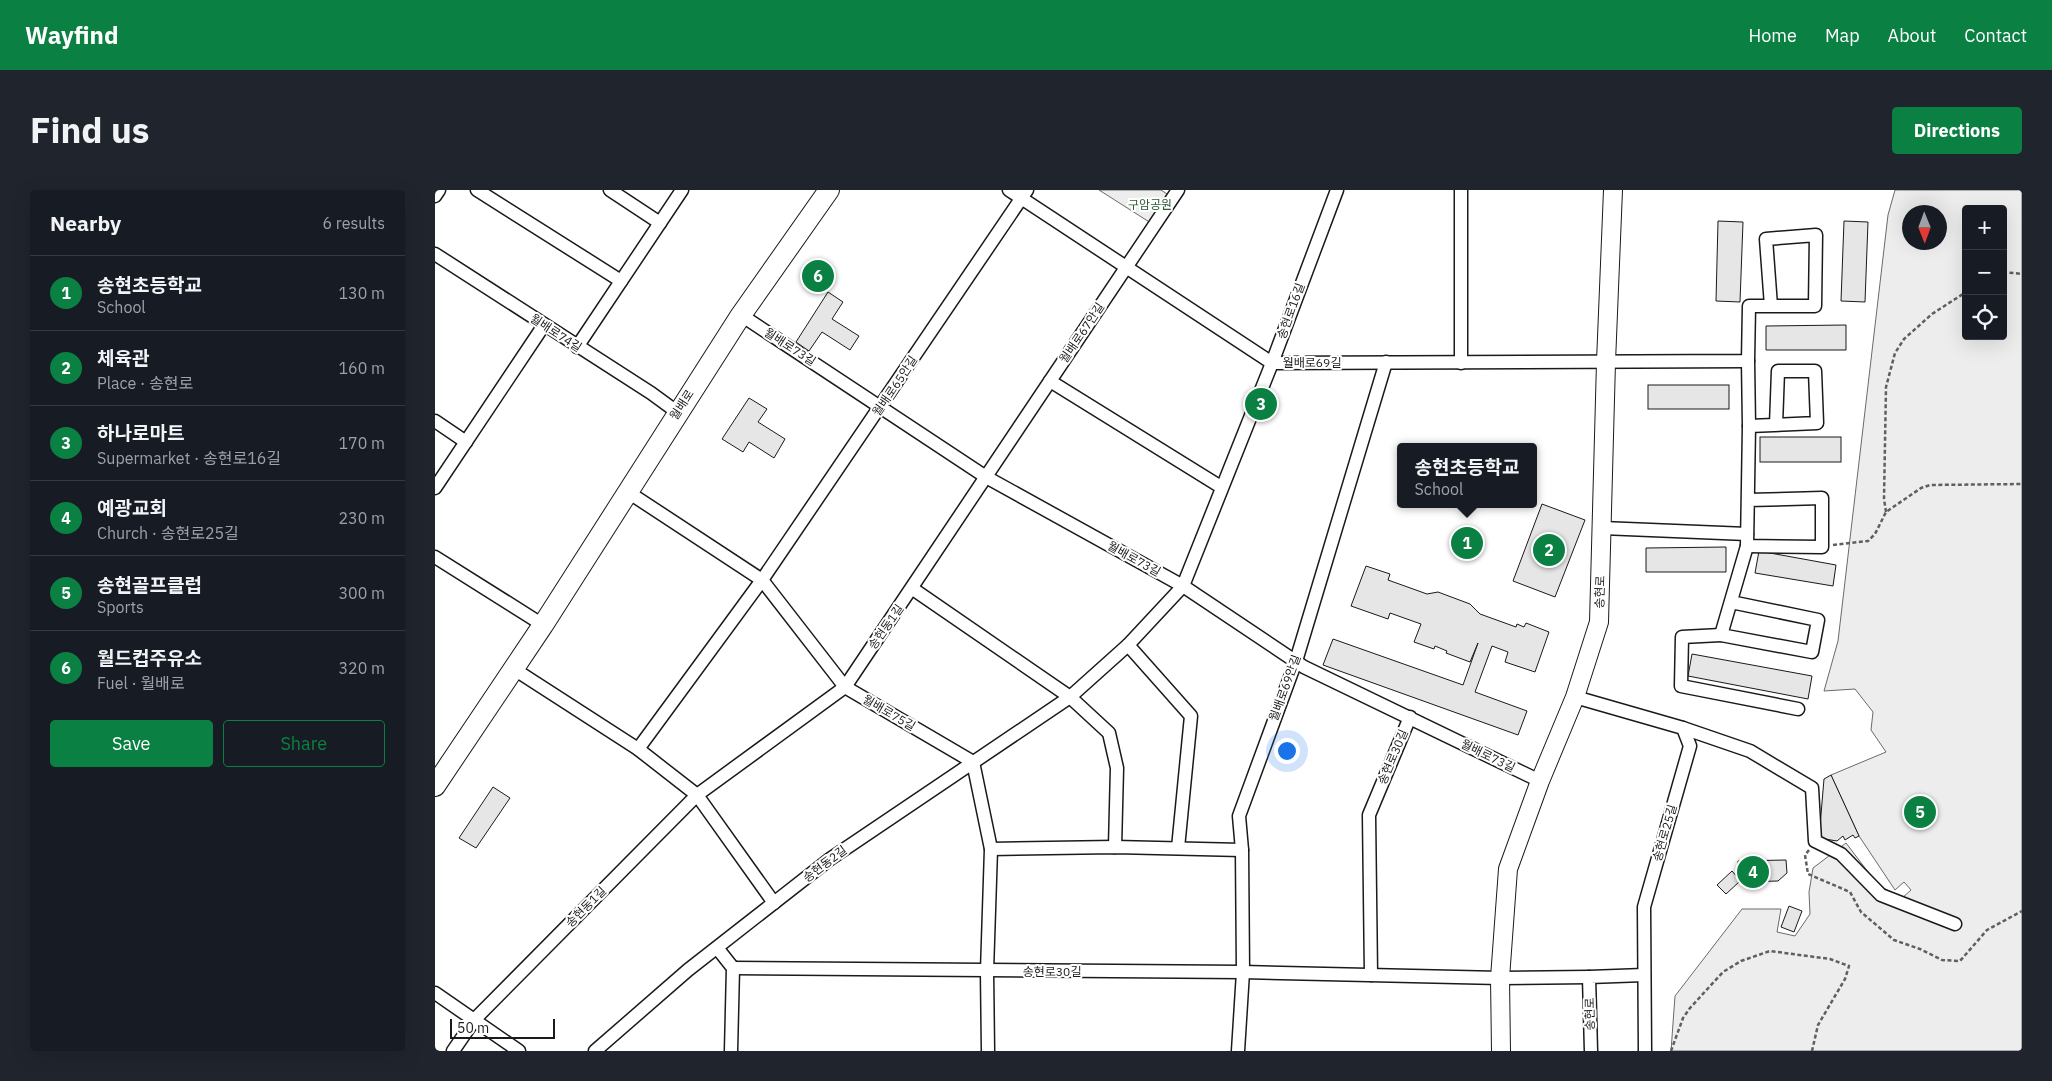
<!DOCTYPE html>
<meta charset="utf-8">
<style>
body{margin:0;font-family:"IBM Plex Sans","Noto Sans KR",sans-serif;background:#20242c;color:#f1f3f6}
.controls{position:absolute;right:15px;top:15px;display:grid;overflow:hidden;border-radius:5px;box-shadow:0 5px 20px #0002}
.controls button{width:45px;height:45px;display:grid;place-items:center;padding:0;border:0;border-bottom:1px solid #363941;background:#171b24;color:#f1f3f6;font:25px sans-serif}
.compass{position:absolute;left:1467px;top:15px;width:45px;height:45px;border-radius:50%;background:#171b24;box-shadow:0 5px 20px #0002;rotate:179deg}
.scale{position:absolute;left:15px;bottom:12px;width:105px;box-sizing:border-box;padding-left:5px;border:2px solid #1a1a1a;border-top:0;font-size:14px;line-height:18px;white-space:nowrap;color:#1a1a1a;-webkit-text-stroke:4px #fff;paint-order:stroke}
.you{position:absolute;left:851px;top:560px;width:18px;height:18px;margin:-12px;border:4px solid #fff;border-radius:50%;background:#1a73e8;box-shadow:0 0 0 8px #1a73e833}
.badge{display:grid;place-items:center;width:32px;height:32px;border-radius:50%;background:#0b8043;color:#fff;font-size:16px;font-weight:700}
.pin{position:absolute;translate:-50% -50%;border:2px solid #fff;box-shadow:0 1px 5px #0006}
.popup{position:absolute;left:962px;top:253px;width:140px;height:65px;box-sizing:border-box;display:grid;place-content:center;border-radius:5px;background:#171b24;filter:drop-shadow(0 1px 4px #0005);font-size:16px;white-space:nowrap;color:#9ea1a6}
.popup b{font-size:19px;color:#f1f3f6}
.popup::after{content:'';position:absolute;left:50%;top:100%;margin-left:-10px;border:10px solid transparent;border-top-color:#171b24}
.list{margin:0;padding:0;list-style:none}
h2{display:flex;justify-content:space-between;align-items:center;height:65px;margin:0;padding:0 20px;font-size:21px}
h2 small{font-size:16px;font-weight:400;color:#9ea1a6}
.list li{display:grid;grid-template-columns:32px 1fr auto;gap:15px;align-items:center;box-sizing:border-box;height:75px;padding:0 20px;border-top:1px solid #363941}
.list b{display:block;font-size:19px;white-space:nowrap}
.list p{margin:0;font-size:16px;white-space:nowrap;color:#9ea1a6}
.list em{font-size:16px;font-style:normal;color:#9ea1a6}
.actions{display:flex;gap:10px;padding:15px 20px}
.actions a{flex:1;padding:11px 0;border:1px solid #0b8043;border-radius:5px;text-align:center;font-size:18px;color:#0b8043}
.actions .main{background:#0b8043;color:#fff}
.icon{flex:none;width:28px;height:28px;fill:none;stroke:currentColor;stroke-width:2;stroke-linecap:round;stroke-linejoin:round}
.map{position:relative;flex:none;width:1587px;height:861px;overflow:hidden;border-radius:5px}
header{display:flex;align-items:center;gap:30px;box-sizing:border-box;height:70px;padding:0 25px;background:#0b8043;color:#fff}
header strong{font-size:24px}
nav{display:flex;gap:28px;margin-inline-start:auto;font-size:18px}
.intro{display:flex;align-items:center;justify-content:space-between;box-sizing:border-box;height:120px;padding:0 30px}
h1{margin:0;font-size:35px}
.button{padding:12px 22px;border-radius:5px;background:#0b8043;color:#fff;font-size:18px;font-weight:700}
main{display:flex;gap:30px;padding:0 30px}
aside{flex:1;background:#171b24;border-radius:5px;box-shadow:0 5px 20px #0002}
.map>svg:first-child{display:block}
.built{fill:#ededed;stroke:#6a6a6a;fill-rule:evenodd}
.building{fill:#e6e6e6;stroke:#1a1a1a}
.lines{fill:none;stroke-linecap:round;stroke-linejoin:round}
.minor-casing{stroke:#1a1a1a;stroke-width:15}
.secondary-casing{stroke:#1a1a1a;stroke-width:20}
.primary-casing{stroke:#1a1a1a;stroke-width:22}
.path{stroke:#5f5f5f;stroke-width:2.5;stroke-dasharray:4 2.5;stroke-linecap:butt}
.minor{stroke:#fff;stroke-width:12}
.secondary{stroke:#fff;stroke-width:18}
.primary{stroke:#fff;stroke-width:20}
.labels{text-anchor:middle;stroke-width:4;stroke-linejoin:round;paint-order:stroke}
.park-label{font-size:12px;fill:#2b5a34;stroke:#fff}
.street-label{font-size:12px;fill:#1a1a1a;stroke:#fff}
</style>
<header>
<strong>Wayfind</strong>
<nav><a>Home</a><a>Map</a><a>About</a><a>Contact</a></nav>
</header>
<div class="intro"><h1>Find us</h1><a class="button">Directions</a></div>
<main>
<aside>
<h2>Nearby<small>6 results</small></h2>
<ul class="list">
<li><span class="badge">1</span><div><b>송현초등학교</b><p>School</p></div><em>130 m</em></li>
<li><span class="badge">2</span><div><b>체육관</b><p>Place · 송현로</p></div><em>160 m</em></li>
<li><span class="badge">3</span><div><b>하나로마트</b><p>Supermarket · 송현로16길</p></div><em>170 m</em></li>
<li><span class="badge">4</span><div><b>예광교회</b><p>Church · 송현로25길</p></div><em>230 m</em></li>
<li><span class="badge">5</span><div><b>송현골프클럽</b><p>Sports</p></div><em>300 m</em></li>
<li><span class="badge">6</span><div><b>월드컵주유소</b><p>Fuel · 월배로</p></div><em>320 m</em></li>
</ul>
<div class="actions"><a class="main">Save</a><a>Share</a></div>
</aside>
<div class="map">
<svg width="1587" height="861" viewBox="0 0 1587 861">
<rect width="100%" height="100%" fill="#fff"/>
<!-- built -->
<g class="built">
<path d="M664 0H726L738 8 719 35Z"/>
<path d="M1460 0H1587V861H1236L1240 806 1307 719H1346L1342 742 1360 746 1375 724 1374 702 1378 678 1411 653 1443 695 1467 708 1476 700 1469 692 1460 700 1424 646 1396 585 1451 562 1436 540 1438 522 1420 499 1389 501 1403 451 1453 25ZM1531 19H1568V146H1531ZM1474 22H1504V52H1474Z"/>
</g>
<!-- building -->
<g class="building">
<path d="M1283 31 1308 32 1305 112 1281 111Z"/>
<path d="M1409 31 1433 32 1430 112 1406 111Z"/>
<path d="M393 102 408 112 397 129 424 146 415 160 387 142 374 161 361 152Z"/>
<path d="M1411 135V160H1331V136Z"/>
<rect x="1213" y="195" width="81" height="24"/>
<path d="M314 208 332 219 323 232 350 249 339 268 314 252 308 262 287 249Z"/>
<rect x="1325" y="247" width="81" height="25"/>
<path d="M1107 314 1150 330 1120 407 1078 391Z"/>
<path d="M1291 357V382H1211V358Z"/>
<path d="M1324 361 1401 375 1398 396 1320 383Z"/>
<path d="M931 376 955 384 953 390 992 404 1003 402 1035 414 1045 424 1081 437 1082 434 1089 437 1091 433 1114 442 1100 482 1070 472 1073 462 1057 456 1040 502 1092 521 1083 545 888 475 898 449 1028 495 1043 453 1035 472 1011 463 1012 461 1000 456 999 459 979 452 986 434 955 423 953 429 916 416Z"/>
<path d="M1257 464 1377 486 1373 509 1253 486Z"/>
<path d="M1396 585 1424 646 1420 648 1418 645 1410 650 1408 646 1402 651 1384 648 1389 589Z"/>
<path d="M58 597 75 608 41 658 24 648Z"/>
<path d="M1351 670 1352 683 1343 691 1304 692 1291 704 1282 695 1297 681 1303 688V671Z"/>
<path d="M1354 716 1367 721 1359 742 1346 737Z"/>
</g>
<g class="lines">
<!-- minor casing -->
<g class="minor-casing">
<g id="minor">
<path d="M42 0 186 91"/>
<path d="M175 0 225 33"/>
<path d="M574 0 837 173 1313 171 1314 116H1380L1381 45 1331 49 1336 116"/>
<path d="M0 6 4 0"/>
<path d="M0 64 216 203 242 222"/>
<path d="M306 125 551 287 748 396 869 477 1105 591"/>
<path d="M142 157 247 0"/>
<path d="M1313 171 1314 236 1382 233 1380 181H1343L1341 235"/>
<path d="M1026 173V0"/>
<path d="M615 191 786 297"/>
<path d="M0 231 31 252"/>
<path d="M0 298 109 135"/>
<path d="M193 302 327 390 410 497 538 572 556 659 552 781 553 861"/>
<path d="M1313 310 1387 308V357L1312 356 1314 236"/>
<path d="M1167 338 1312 344"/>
<path d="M0 367 108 435"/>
<path d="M478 399 635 507 674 543 682 578 680 657"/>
<path d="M1296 412 1383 430 1377 462 1286 445 1312 356"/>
<path d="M1286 445 1247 447 1246 496 1363 519"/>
<path d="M693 455 756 526 743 658"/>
<path d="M79 479 203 559 262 605 339 713"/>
<path d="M1140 507 1248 538 1255 556 1209 717 1210 861"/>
<path d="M1248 538 1315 561 1377 598 1380 651 1406 664 1446 705 1520 734"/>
<path d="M203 559 327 390 592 0"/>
<path d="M556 659 680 657 807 660"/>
<path d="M283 759 298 778 296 861"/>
<path d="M298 778 808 782 1065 788 1154 787"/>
<path d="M936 785 934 625 975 527"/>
<path d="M0 803 84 861"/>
<path d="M18 861 40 829 262 605 410 497 743 0"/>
<path d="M160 861 253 780 395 669 635 507 693 455 748 396 837 173 902 0"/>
<path d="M803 861 808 782 807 660 804 626 861 471 951 172"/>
<path d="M1156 861 1154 787 1209 785"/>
</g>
</g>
<!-- secondary casing -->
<g class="secondary-casing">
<path id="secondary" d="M1066 861 1065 788 1073 679 1105 591 1140 507 1164 432 1171 172 1178 0"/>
</g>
<!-- primary casing -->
<g class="primary-casing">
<path id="primary" d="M0 596 108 435 306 125 394 0"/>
</g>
<!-- path -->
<g class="path">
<path d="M1568 82 1587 84"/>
<path d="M1451 322 1449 309 1451 197 1460 163 1469 149 1497 124 1531 102"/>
<path d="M1398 355 1433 351 1440 344 1451 322 1486 298 1495 295 1587 294"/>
<path d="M1374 660 1370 665 1373 684 1415 702 1426 722 1459 750 1485 759 1507 770 1525 771 1552 740 1587 721"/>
<path d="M1236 861 1248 828 1255 818 1288 782 1306 771 1335 761 1395 769 1414 776 1410 789 1383 835 1377 861"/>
</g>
<!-- minor -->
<use href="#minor" class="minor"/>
<!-- secondary -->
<use href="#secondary" class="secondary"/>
<!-- primary -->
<use href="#primary" class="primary"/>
</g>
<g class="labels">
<!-- park labels -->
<g class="park-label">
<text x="715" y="19">구암공원</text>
</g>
<!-- street labels -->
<g class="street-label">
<text transform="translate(856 121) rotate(-70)" y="4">송현로16길</text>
<text transform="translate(121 143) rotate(33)" y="4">월배로74길</text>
<text transform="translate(647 143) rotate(-56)" y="4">월배로67안길</text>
<text transform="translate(355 157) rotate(33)" y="4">월배로73길</text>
<text x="877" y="177">월배로69길</text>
<text transform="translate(460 196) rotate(-56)" y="4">월배로65안길</text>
<text transform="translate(247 215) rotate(-57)" y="4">월배로</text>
<text transform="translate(699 369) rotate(29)" y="4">월배로73길</text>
<text transform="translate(1165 402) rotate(-88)" y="4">송현로</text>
<text transform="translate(451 437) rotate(-55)" y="4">송현동1길</text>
<text transform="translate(850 498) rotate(-70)" y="4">월배로69안길</text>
<text transform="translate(454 523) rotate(30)" y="4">월배로75길</text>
<text transform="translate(1053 566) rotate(26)" y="4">월배로73길</text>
<text transform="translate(958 567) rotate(-67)" y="4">송현로30길</text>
<text transform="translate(1230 643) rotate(-74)" y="4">송현로25길</text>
<text transform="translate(390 674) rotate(-37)" y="4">송현동2길</text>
<text transform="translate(151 717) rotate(-45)" y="4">송현동1길</text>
<text x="617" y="786">송현로30길</text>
<text transform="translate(1155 824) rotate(-91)" y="4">송현로</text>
</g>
</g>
</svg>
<div class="controls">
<button>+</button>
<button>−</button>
<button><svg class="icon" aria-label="locate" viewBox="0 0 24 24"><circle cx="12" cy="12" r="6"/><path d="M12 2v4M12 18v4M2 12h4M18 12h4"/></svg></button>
</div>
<svg class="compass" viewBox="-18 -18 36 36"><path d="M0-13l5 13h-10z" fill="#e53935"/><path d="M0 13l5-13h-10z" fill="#9ea1a6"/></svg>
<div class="scale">50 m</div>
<div class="you"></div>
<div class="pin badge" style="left:1032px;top:353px">1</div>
<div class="popup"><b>송현초등학교</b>School</div>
<div class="pin badge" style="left:1114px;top:360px">2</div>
<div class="pin badge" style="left:826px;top:214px">3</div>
<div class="pin badge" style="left:1318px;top:682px">4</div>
<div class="pin badge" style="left:1485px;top:622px">5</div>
<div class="pin badge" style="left:383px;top:86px">6</div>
</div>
</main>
